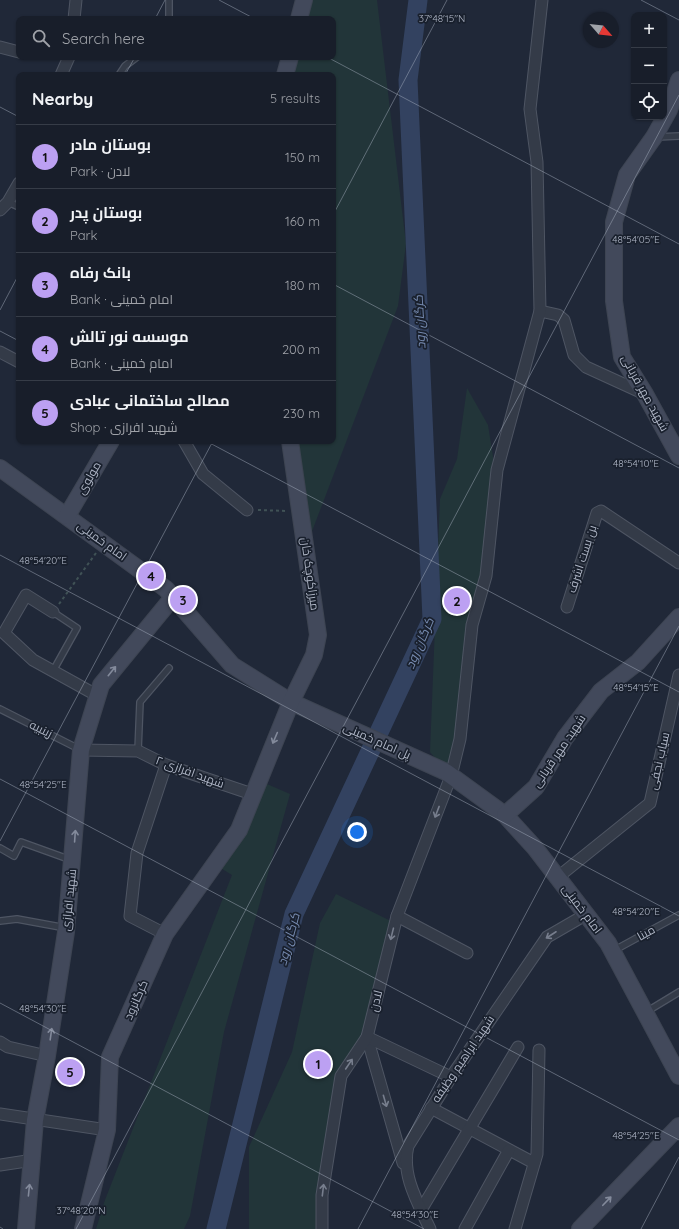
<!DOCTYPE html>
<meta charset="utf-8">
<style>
body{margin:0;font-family:Quicksand,Cairo,sans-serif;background:#252b36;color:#f1f3f6}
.controls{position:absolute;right:12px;top:12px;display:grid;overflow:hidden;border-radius:8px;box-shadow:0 1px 3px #0004}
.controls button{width:36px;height:36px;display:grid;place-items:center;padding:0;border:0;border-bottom:1px solid #363c47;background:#181e2a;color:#f1f3f6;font:20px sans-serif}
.compass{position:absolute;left:583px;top:12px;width:36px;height:36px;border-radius:50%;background:#181e2a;box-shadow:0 1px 3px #0004;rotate:118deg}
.you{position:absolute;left:357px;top:832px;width:14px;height:14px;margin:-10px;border:3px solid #fff;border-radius:50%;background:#1a73e8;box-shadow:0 0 0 6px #1a73e833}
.badge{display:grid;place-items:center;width:26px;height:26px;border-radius:50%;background:#bca0f2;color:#111;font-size:13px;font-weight:700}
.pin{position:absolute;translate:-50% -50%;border:2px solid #fff;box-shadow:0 1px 4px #0006}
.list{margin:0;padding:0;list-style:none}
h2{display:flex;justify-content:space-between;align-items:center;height:52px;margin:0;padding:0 16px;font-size:17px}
h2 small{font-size:13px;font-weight:400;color:#9fa2a8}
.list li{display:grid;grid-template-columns:26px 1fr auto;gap:12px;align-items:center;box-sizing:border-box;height:64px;padding:0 16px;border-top:1px solid #363c47}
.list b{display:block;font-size:15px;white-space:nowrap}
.list p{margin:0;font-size:13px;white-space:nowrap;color:#9fa2a8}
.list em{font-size:13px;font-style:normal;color:#9fa2a8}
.icon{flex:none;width:22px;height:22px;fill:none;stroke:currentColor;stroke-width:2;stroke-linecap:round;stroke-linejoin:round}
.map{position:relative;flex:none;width:679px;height:1229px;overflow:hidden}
.search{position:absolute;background:#181e2a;box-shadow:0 1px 3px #0004;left:16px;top:16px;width:320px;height:44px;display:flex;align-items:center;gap:10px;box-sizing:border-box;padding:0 14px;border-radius:8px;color:#9fa2a8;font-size:15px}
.panel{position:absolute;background:#181e2a;box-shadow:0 1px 3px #0004;left:16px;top:72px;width:320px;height:372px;border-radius:8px}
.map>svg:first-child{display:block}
.green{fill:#223539}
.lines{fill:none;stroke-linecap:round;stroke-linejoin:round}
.river{stroke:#334260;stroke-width:19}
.building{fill:#394356;stroke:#1b222f}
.lane-casing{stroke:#4e5563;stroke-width:8}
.street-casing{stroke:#4e5563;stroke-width:13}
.secondary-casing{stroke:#3d4452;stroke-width:18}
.path{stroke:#405256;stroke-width:2;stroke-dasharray:3 3;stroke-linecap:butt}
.lane{stroke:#343b48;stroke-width:5.5}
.street{stroke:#343b48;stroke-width:11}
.secondary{stroke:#42495b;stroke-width:16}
.oneway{stroke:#838a9b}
.oneway2{stroke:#777e8d}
.ticks{fill:none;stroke:#aeb5c5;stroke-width:1;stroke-opacity:0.45}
.labels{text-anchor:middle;stroke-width:3.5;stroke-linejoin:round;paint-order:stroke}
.street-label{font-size:12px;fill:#aeb5c5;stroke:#19202d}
.water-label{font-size:13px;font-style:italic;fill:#7589ae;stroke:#19202d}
.ticks-label{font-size:10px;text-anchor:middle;fill:#aeb5c5;stroke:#19202d;stroke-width:3.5;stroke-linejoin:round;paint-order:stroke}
</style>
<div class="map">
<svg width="679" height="1229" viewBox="0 0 679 1229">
<rect width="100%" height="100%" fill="#202838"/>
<!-- green -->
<g class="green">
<path d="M305 0H377L406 244 398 306 306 547 290 441H333V75H286L290 57H333V19H300Z"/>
<path d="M467 388 488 425 495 469 486 576 451 776 430 752 440 499 457 459Z"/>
<path d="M260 781 290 794 224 1032 190 1216 184 1229H96L105 1200 232 875 214 864Z"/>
<path d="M336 894 395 923 367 1037 341 1076 322 1229H249V1147L292 1052 320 923Z"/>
</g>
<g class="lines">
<!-- river -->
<path class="river" d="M216 1229 294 914 432 619 408 80 418 0"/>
</g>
<!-- building -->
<path class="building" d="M67 1062 76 1064 73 1081 63 1079Z"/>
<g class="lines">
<!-- lane casing -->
<g class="lane-casing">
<g id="lane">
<path d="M169 19V0"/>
<path d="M119 75 125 66 137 57"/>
<path d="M657 137 679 136"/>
<path d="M8 202 19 207"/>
<path d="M53 671 77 628 53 612"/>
<path d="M0 709 79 749"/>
<path d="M138 751 140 702 169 668"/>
<path d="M0 848 14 856 21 842 71 860"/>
<path d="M0 921 17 919 66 928"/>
<path d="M613 951 679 915"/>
<path d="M646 1012 679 992"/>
</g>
</g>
<!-- street casing -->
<g class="street-casing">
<g id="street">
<path d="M74 19 76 0"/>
<path d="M0 47 19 52"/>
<path d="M61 75 69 57"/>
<path d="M0 210 8 202 19 183"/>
<path d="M540 311 558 315 564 320 574 355 586 367 645 394"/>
<path d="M0 352 19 362"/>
<path d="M184 441 203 474 247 510"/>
<path d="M567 607 597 513 601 511 679 563"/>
<path d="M53 612 26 595 4 633 33 660 98 696"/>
<path d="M81 750 138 751 166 765 252 794"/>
<path d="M558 877 650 803 679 675"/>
<path d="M397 916 467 953"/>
<path d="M165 934 130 916 137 853 166 765"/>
<path d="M367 1037 403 1163"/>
<path d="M367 1037 451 1077"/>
<path d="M0 1042 8 1047 47 1056"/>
<path d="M431 1108 534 1163"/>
<path d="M0 1114 107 1130"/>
<path d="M0 1165 33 1160"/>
<path d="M421 1210 518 1047"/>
<path d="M322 1229V1195L341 1076 367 1037 397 916 451 776 460 739 472 625 486 576 497 470 540 311 537 162 530 109 542 0"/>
<path d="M430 1229C418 1203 401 1175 408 1146L451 1077 547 937 585 915"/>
<path d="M465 1229 509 1150"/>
<path d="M515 1229 537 1154 539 1050"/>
</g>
</g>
<!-- secondary casing -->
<g class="secondary-casing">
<g id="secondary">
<path d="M299 19 304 0"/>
<path d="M285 75 290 57"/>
<path d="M679 80 669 110 654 137 627 175 614 222V301L622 357 645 394 679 456"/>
<path d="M0 468 166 589 232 665 291 702 446 772 505 815 535 848 608 943 679 1076"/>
<path d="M67 516 111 441"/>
<path d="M505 815 536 787 565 738 601 691 638 662 679 617"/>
<path d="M26 1229 35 1120 47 1056 66 932 81 750 101 685 174 596"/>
<path d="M83 1229 107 1130 110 1057 165 934 239 830 291 702 314 655 318 635 290 441"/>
<path d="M580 1229 679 1126"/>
</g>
</g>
<!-- path -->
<g class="path">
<path d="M258 510 287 511"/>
<path d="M59 604 96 553"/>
</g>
<!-- lane -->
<use href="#lane" class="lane"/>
<!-- street -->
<use href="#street" class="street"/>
<!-- secondary -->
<use href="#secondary" class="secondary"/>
</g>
<!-- one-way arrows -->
<defs><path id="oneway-shaft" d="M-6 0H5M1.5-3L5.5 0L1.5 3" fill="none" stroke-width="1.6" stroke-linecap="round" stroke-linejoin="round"/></defs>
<g class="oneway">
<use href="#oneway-shaft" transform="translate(112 671) rotate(-51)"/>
<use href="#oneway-shaft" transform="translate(275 738) rotate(113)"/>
<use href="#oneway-shaft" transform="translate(75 836) rotate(-86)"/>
<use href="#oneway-shaft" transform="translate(51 1034) rotate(-82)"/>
<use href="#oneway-shaft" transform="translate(29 1190) rotate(-84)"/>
<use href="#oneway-shaft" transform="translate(607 1201) rotate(-46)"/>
</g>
<g class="oneway2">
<use href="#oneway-shaft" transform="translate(437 812) rotate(111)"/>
<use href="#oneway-shaft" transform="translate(392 934) rotate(104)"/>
<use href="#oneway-shaft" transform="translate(551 935) rotate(147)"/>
<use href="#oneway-shaft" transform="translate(349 1064) rotate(-56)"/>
<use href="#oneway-shaft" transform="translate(385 1101) rotate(74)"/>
<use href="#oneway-shaft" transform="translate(323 1190) rotate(-83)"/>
</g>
<!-- ticks -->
<path class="ticks" d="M219 0 255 19M641 0 679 20M155 19 165 0M327 57 679 244M125 75 135 57M0 107 19 117M333 215 447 0M333 284 679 468M0 310 19 274M0 331 19 341M206 441 679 692M0 555 679 916M0 779 679 1140M0 841 213 441M0 1003 424 1229M0 1227 3 1229M76 1229 679 95M358 1229 679 626M641 1229 679 1157"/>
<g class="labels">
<!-- street labels -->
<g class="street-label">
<text transform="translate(645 393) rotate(61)" y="4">شهید مهر قربانی</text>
<text transform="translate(89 478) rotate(-60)" y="4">مولوی</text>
<text transform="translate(102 541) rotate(36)" y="4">امام خمینی</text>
<text transform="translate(582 559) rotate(-72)" y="4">بن بست اشرف</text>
<text transform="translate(310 574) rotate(82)" y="4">میرزاکوچک خان</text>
<text transform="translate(41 729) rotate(27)" y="4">زینبیه</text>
<text transform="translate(377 741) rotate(24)" y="4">پل امام خمینی</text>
<text transform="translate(559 751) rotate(-56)" y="4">شهید مهر قربانی</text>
<text transform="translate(659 761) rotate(-77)" y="4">سیاب نجفی</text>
<text transform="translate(190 772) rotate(20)" y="4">شهید افرازی ۲</text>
<text transform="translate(69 900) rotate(-84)" y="4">شهید افرازی</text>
<text transform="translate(582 909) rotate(53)" y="4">امام خمینی</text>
<text transform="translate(646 933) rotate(-29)" y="4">مینا</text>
<text transform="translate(136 1000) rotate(-66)" y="4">کرگانرود</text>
<text transform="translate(376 1001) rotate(-76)" y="4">لادن</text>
<text transform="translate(463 1059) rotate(-56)" y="4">شهید ابراهیم وظیفه</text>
</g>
<!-- water labels -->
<g class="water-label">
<text transform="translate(419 322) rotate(-93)" y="5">کرگان رود</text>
<text transform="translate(419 643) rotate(-67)" y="5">کرگان رود</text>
<text transform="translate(288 939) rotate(-75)" y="5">کرگان رود</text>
</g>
</g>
<g class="ticks-label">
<text x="442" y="22">37°48'15"N</text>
<text x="636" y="243">48°54'05"E</text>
<text x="636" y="467">48°54'10"E</text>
<text x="43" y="564">48°54'20"E</text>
<text x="636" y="691">48°54'15"E</text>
<text x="43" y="788">48°54'25"E</text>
<text x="636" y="915">48°54'20"E</text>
<text x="43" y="1012">48°54'30"E</text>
<text x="636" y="1139">48°54'25"E</text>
<text x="81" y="1214">37°48'20"N</text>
<text x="415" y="1218">48°54'30"E</text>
</g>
</svg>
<div class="controls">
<button>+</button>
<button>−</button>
<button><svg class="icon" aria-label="locate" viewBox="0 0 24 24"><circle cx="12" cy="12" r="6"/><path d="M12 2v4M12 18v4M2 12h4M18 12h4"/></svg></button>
</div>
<svg class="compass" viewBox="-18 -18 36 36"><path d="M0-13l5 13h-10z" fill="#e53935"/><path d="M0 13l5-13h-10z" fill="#9fa2a8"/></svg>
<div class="you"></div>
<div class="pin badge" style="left:318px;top:1064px">1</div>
<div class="pin badge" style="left:457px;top:601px">2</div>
<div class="pin badge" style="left:183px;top:600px">3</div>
<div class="pin badge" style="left:151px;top:576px">4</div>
<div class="pin badge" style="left:70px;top:1072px">5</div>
<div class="search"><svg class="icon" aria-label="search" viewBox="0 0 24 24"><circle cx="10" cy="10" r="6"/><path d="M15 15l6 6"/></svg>Search here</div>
<section class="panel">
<h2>Nearby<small>5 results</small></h2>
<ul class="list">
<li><span class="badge">1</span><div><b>بوستان مادر</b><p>Park · لادن</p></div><em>150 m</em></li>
<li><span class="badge">2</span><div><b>بوستان پدر</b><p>Park</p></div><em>160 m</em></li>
<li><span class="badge">3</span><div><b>بانک رفاه</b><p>Bank · امام خمینی</p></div><em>180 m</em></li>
<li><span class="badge">4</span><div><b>موسسه نور تالش</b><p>Bank · امام خمینی</p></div><em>200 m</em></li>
<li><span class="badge">5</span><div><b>مصالح ساختمانی عبادی</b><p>Shop · شهید افرازی</p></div><em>230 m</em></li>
</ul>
</section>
</div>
